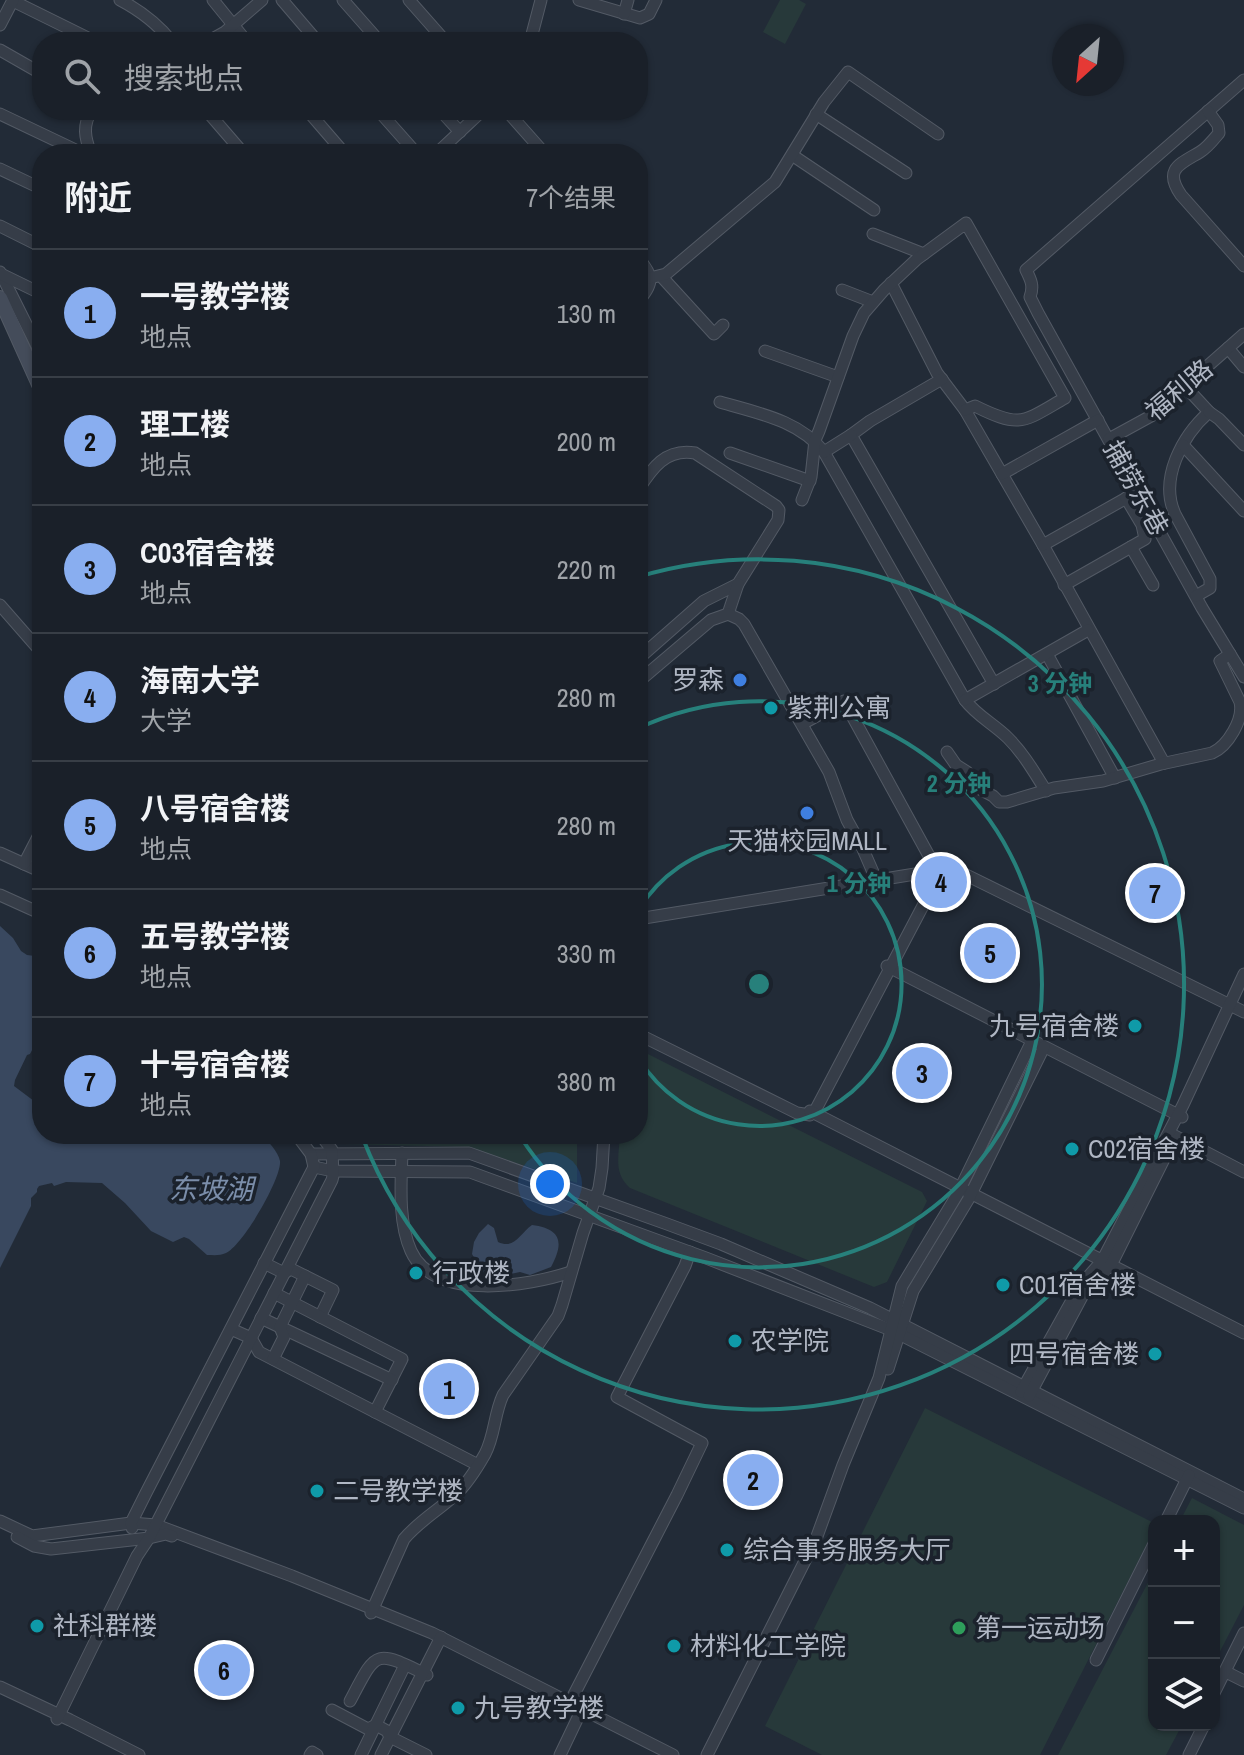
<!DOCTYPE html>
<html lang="zh">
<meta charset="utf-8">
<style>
body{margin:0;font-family:"Archivo Narrow","Noto Sans SC",sans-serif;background:#232831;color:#f1f3f6}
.controls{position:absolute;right:24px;bottom:24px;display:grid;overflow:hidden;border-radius:16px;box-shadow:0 2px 6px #0004}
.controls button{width:72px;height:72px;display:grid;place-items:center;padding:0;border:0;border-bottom:2px solid #383e46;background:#1a2029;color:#f1f3f6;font:40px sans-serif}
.compass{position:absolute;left:1052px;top:24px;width:72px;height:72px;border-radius:50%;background:#1a2029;box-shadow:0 2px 6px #0004;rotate:207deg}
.you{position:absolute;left:550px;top:1184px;width:28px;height:28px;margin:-20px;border:6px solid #fff;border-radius:50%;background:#1a73e8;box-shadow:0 0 0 12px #1a73e833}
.badge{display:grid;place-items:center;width:52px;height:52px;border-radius:50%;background:#89aef0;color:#111;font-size:26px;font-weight:700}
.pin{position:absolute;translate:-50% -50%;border:4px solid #fff;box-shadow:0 2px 8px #0006}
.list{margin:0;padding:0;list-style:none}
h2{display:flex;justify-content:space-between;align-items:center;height:104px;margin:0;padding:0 32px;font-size:34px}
h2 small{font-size:26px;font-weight:400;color:#9fa3a8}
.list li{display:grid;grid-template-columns:52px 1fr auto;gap:24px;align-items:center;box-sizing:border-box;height:128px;padding:0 32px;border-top:2px solid #383e46}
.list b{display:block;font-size:30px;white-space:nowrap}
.list p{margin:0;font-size:26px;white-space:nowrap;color:#9fa3a8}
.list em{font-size:26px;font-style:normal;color:#9fa3a8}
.icon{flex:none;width:44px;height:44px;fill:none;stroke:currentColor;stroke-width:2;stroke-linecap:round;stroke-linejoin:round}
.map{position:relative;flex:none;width:1244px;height:1755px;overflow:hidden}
.search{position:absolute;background:#1a2029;box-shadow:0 2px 6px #0004;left:32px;top:32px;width:616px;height:88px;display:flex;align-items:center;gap:20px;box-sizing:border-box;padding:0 28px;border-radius:32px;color:#9fa3a8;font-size:30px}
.panel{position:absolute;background:#1a2029;box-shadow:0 2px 6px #0004;left:32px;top:144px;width:616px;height:1000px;border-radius:32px}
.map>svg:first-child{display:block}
.green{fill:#27393a}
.water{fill:#39485f}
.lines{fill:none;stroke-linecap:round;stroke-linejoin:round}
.street-casing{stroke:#535a65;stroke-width:13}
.secondary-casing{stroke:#535a65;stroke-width:16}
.street{stroke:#363d48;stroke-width:11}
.secondary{stroke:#444c5a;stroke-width:14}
.ring{fill:none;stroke:#27807b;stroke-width:4}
.shop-dot{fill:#3f7fe0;stroke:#1b222c;stroke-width:3}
.culture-dot{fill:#0f9aa8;stroke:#1b222c;stroke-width:3}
.leisure-dot{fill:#2e9e5b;stroke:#1b222c;stroke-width:3}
.labels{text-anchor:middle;stroke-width:7;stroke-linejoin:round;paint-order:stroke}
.street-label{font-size:26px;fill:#b0b7c4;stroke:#1b222c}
.poi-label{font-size:26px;fill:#b0b7c4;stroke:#1b222c;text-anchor:start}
.water-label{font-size:28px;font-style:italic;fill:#7b8eaa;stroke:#1b222c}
.centre{fill:#27807b;stroke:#1b222c;stroke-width:4}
.ring-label{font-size:24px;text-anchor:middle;font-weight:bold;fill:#27807b;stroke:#1b222c;stroke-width:7;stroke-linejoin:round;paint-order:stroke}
</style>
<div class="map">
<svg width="1244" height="1755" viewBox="0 0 1244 1755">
<rect width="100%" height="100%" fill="#222b37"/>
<!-- green -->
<g class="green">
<path d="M780 0H799L806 4 785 44 763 32Z"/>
<path d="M638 1049 922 1192 927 1201 887 1282 874 1287 630 1188C613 1173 619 1156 620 1134H638Z"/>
<path d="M333 1134H577V1183L468 1147 342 1144Z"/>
<path d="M925 1408 1154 1523V1530L1040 1755H822L765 1726Z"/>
<path d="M1192 1498 1244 1525V1605L1214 1663V1521H1180Z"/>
<path d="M1154 1571V1725H1182L1166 1755H1058Z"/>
</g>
<!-- water -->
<g class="water">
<path d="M0 926 13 938 21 951 27 955 35 956 42 961V1031L30 1054 27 1055 15 1080 14 1086 42 1107V1134H262C268 1142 278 1151 280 1161 282 1178 243 1245 226 1253 220 1256 213 1255 207 1255L189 1239 184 1237 173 1242 151 1231 125 1203 102 1183 66 1182 54 1186 52 1183 39 1186 37 1189V1192L31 1198V1206L0 1268Z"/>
<path d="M488 1224 494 1228 498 1242C515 1250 520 1233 532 1225 562 1229 564 1243 551 1267L530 1275 520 1272 497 1277 486 1275 479 1267 472 1254 474 1242 479 1233Z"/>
</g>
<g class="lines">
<!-- street casing -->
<g class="street-casing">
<g id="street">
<path d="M120 0C141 11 157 23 172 42"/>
<path d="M213 0 247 42"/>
<path d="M282 0 318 42"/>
<path d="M343 0 380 42"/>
<path d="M409 0 446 42"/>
<path d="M579 0 640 18 649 14 656 0"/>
<path d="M13 1 96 42"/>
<path d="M624 14 628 0"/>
<path d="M0 25 13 0"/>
<path d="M207 42 225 32 262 0"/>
<path d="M530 42 541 0"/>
<path d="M0 50 42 74"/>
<path d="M1244 80 1026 270C1031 280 1034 286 1030 297L1038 313 1202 608 1244 677"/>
<path d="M206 110 244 154"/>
<path d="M307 110 345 154"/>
<path d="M378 110 417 154"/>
<path d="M440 110 460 132"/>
<path d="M506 110 545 154"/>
<path d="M1208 111 1218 125 1219 133C1214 139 1207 148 1200 152 1180 164 1163 169 1181 195L1244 266"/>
<path d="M0 114 84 154"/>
<path d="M816 114 906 173"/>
<path d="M91 154C85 138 82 125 92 110"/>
<path d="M436 154 483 110"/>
<path d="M792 155 874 210"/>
<path d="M0 169 42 189"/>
<path d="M0 226 42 247"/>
<path d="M873 234 924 254"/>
<path d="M638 258C655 277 653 283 638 302"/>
<path d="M0 272 42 356"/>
<path d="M1 274 42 294"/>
<path d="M661 276 714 334 723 325"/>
<path d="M646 279 666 274 775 182 824 102 848 72 938 134"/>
<path d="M891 283 937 373 965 410 1043 545 1164 763"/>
<path d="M842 290 873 302"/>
<path d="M1228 348 1244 367"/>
<path d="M765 351 838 377"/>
<path d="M942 379 870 421 851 435 994 684"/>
<path d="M1185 386 1209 412C1182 436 1159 479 1175 514L1210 579V588L1196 596"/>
<path d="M720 402C757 413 799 420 824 452L965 700C977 716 994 724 1008 738 1024 754 1034 772 1046 791"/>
<path d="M1209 412 1219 419 1244 445"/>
<path d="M1109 439 1151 416 1244 334"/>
<path d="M1183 445 1244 511"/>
<path d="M824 452 851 435"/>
<path d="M730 453 810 481"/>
<path d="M1002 474 1098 420"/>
<path d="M638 490C652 468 666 448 695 453L776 506 779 510 778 520 738 584 704 601 638 659"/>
<path d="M802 500 811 477 815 440 819 431 853 336 864 313 884 290 917 259 966 223 1065 398C1023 422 1021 429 975 406L965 410"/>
<path d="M1043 545 1130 496"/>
<path d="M1131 547 1153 585"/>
<path d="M1064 585 1145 539 1142 525 1126 498"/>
<path d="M0 605 42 653"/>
<path d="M728 614 738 584"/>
<path d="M1047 654 1115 778"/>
<path d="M638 682 711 620 728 614 739 619 744 624 829 772 847 820 862 847 876 879"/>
<path d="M965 700 1088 630"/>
<path d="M947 752 956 765 967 772 978 788 993 796 999 802H1007L1054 788 1103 781 1161 764 1212 753C1228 746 1244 719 1240 702L1220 661 1230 654"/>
<path d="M0 853 42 872"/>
<path d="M24 864 42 829"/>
<path d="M0 895 42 914"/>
<path d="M638 919 952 868 1244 1012"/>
<path d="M887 966 1182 1117"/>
<path d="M638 1034 797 1113 810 1115 816 1109 936 881 934 865 844 701 802 724"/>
<path d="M810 1111 1244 1333"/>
<path d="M1169 1133 1244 1172"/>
<path d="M402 1153C401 1184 398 1222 411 1251 434 1302 529 1286 571 1272"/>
<path d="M311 1154 469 1153 667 1224 721 1244 870 1308 1244 1499"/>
<path d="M314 1167 333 1171 470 1172 706 1258 891 1330 1244 1508"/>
<path d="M264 1263 284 1273 291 1269 333 1290 320 1317"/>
<path d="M274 1293 402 1359 375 1412"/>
<path d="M261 1318 392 1380"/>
<path d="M231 1329 251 1338 259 1352 478 1465"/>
<path d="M273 1359 284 1337 280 1327 305 1276"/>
<path d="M888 1369 913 1291 968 1200 1044 1047"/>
<path d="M1021 1392 1080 1286 1102 1261 1183 1105 1244 974"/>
<path d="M1029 1396 1085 1291 1111 1265 1166 1155"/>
<path d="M0 1521 32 1536 131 1523 156 1525 292 1576 432 1633 673 1755"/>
<path d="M1166 1521 1189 1475"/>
<path d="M132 1528 131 1523 146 1493 314 1167 311 1154 296 1134"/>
<path d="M17 1537 34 1546 51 1549 149 1538 166 1534 172 1536"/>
<path d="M371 1613 404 1539C419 1521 439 1510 456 1494 467 1484 477 1468 485 1454 495 1435 494 1414 503 1395L558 1316 562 1305 583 1233 599 1188 602 1168 604 1134"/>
<path d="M1096 1660 1154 1544"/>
<path d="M1230 1674 1244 1681"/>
<path d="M0 1687 70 1720 139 1755"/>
<path d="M1214 1693 1244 1633"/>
<path d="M350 1701C377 1650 374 1649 427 1675"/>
<path d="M568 1706 677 1495 702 1443 617 1397 685 1266 690 1252"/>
<path d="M332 1710 368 1729 376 1725 387 1731 390 1737 426 1755"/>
<path d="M57 1719 137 1556 149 1538 332 1180 333 1176 332 1150 320 1134"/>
<path d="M310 1755 312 1752 317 1755"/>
<path d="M361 1755 405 1665"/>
<path d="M381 1755 441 1637"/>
<path d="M560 1755 582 1709"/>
<path d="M707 1755 816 1539 843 1465 879 1378 902 1286 957 1195 1032 1041"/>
<path d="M1189 1755 1204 1725"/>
</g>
</g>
<!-- secondary casing -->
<g class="secondary-casing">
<path id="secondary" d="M0 298 42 391"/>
</g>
<!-- street -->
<use href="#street" class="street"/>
<!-- secondary -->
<use href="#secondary" class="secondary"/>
</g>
<!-- distance rings -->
<g class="ring">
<path d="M639 909A142 142 0 1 1 639 1059"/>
<path d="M639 728A283 283 0 1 1 520 1136"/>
<path d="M638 577A425 425 0 1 1 362 1136"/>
</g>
<!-- markers -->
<g class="shop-dot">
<circle cx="740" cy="680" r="8"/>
<circle cx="807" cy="813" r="8"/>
</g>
<g class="culture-dot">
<circle cx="771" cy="708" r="8"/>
<circle cx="1135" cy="1026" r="8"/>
<circle cx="1072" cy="1149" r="8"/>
<circle cx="416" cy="1273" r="8"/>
<circle cx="1003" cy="1285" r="8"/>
<circle cx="735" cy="1341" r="8"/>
<circle cx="1155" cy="1354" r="8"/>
<circle cx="317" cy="1491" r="8"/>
<circle cx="727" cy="1550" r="8"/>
<circle cx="37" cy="1626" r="8"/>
<circle cx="674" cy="1646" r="8"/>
<circle cx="458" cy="1708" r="8"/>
</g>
<circle class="leisure-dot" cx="959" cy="1628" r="8"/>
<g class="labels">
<!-- street labels -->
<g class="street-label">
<text transform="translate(1179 390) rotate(-40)" y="9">福利路</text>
<text transform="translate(1136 488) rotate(61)" y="9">捕捞东巷</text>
</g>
<!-- poi labels -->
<g class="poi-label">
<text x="724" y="689" text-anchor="end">罗森</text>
<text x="787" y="717">紫荆公寓</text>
<text x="807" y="850" text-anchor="middle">天猫校园MALL</text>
<text x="1119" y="1035" text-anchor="end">九号宿舍楼</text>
<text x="1088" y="1158">C02宿舍楼</text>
<text x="432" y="1282">行政楼</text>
<text x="1019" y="1294">C01宿舍楼</text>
<text x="751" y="1350">农学院</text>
<text x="1139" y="1363" text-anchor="end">四号宿舍楼</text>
<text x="333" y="1500">二号教学楼</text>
<text x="743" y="1559">综合事务服务大厅</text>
<text x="53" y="1635">社科群楼</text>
<text x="975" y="1637">第一运动场</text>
<text x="690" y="1655">材料化工学院</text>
<text x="474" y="1717">九号教学楼</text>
</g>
<!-- water labels -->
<g class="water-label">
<text x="211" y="1199">东坡湖</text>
</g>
</g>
<circle cx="759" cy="984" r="12" class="centre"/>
<g class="ring-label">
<text x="1060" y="692">3 分钟</text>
<text x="959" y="792">2 分钟</text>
<text x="859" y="892">1 分钟</text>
</g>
</svg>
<div class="controls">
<button>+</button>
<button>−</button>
<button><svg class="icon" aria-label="layers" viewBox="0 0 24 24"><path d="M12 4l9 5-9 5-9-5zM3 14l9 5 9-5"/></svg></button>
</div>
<svg class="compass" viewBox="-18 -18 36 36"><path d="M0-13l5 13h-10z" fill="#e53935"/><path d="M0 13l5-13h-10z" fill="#9fa3a8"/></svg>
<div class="you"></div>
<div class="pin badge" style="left:449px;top:1389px">1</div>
<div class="pin badge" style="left:753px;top:1480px">2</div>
<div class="pin badge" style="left:922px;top:1073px">3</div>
<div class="pin badge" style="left:941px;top:882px">4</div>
<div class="pin badge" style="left:990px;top:953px">5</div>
<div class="pin badge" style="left:224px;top:1670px">6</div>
<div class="pin badge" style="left:1155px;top:893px">7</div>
<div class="search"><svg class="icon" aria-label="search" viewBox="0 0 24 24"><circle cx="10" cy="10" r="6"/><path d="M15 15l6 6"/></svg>搜索地点</div>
<section class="panel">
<h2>附近<small>7个结果</small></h2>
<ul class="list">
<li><span class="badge">1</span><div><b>一号教学楼</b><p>地点</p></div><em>130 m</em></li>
<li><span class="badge">2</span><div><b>理工楼</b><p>地点</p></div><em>200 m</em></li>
<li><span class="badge">3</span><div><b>C03宿舍楼</b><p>地点</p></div><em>220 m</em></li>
<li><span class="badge">4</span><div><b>海南大学</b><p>大学</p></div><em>280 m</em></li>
<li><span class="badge">5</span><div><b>八号宿舍楼</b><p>地点</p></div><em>280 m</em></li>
<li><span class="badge">6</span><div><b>五号教学楼</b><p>地点</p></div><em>330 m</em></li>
<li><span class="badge">7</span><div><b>十号宿舍楼</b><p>地点</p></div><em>380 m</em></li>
</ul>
</section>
</div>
